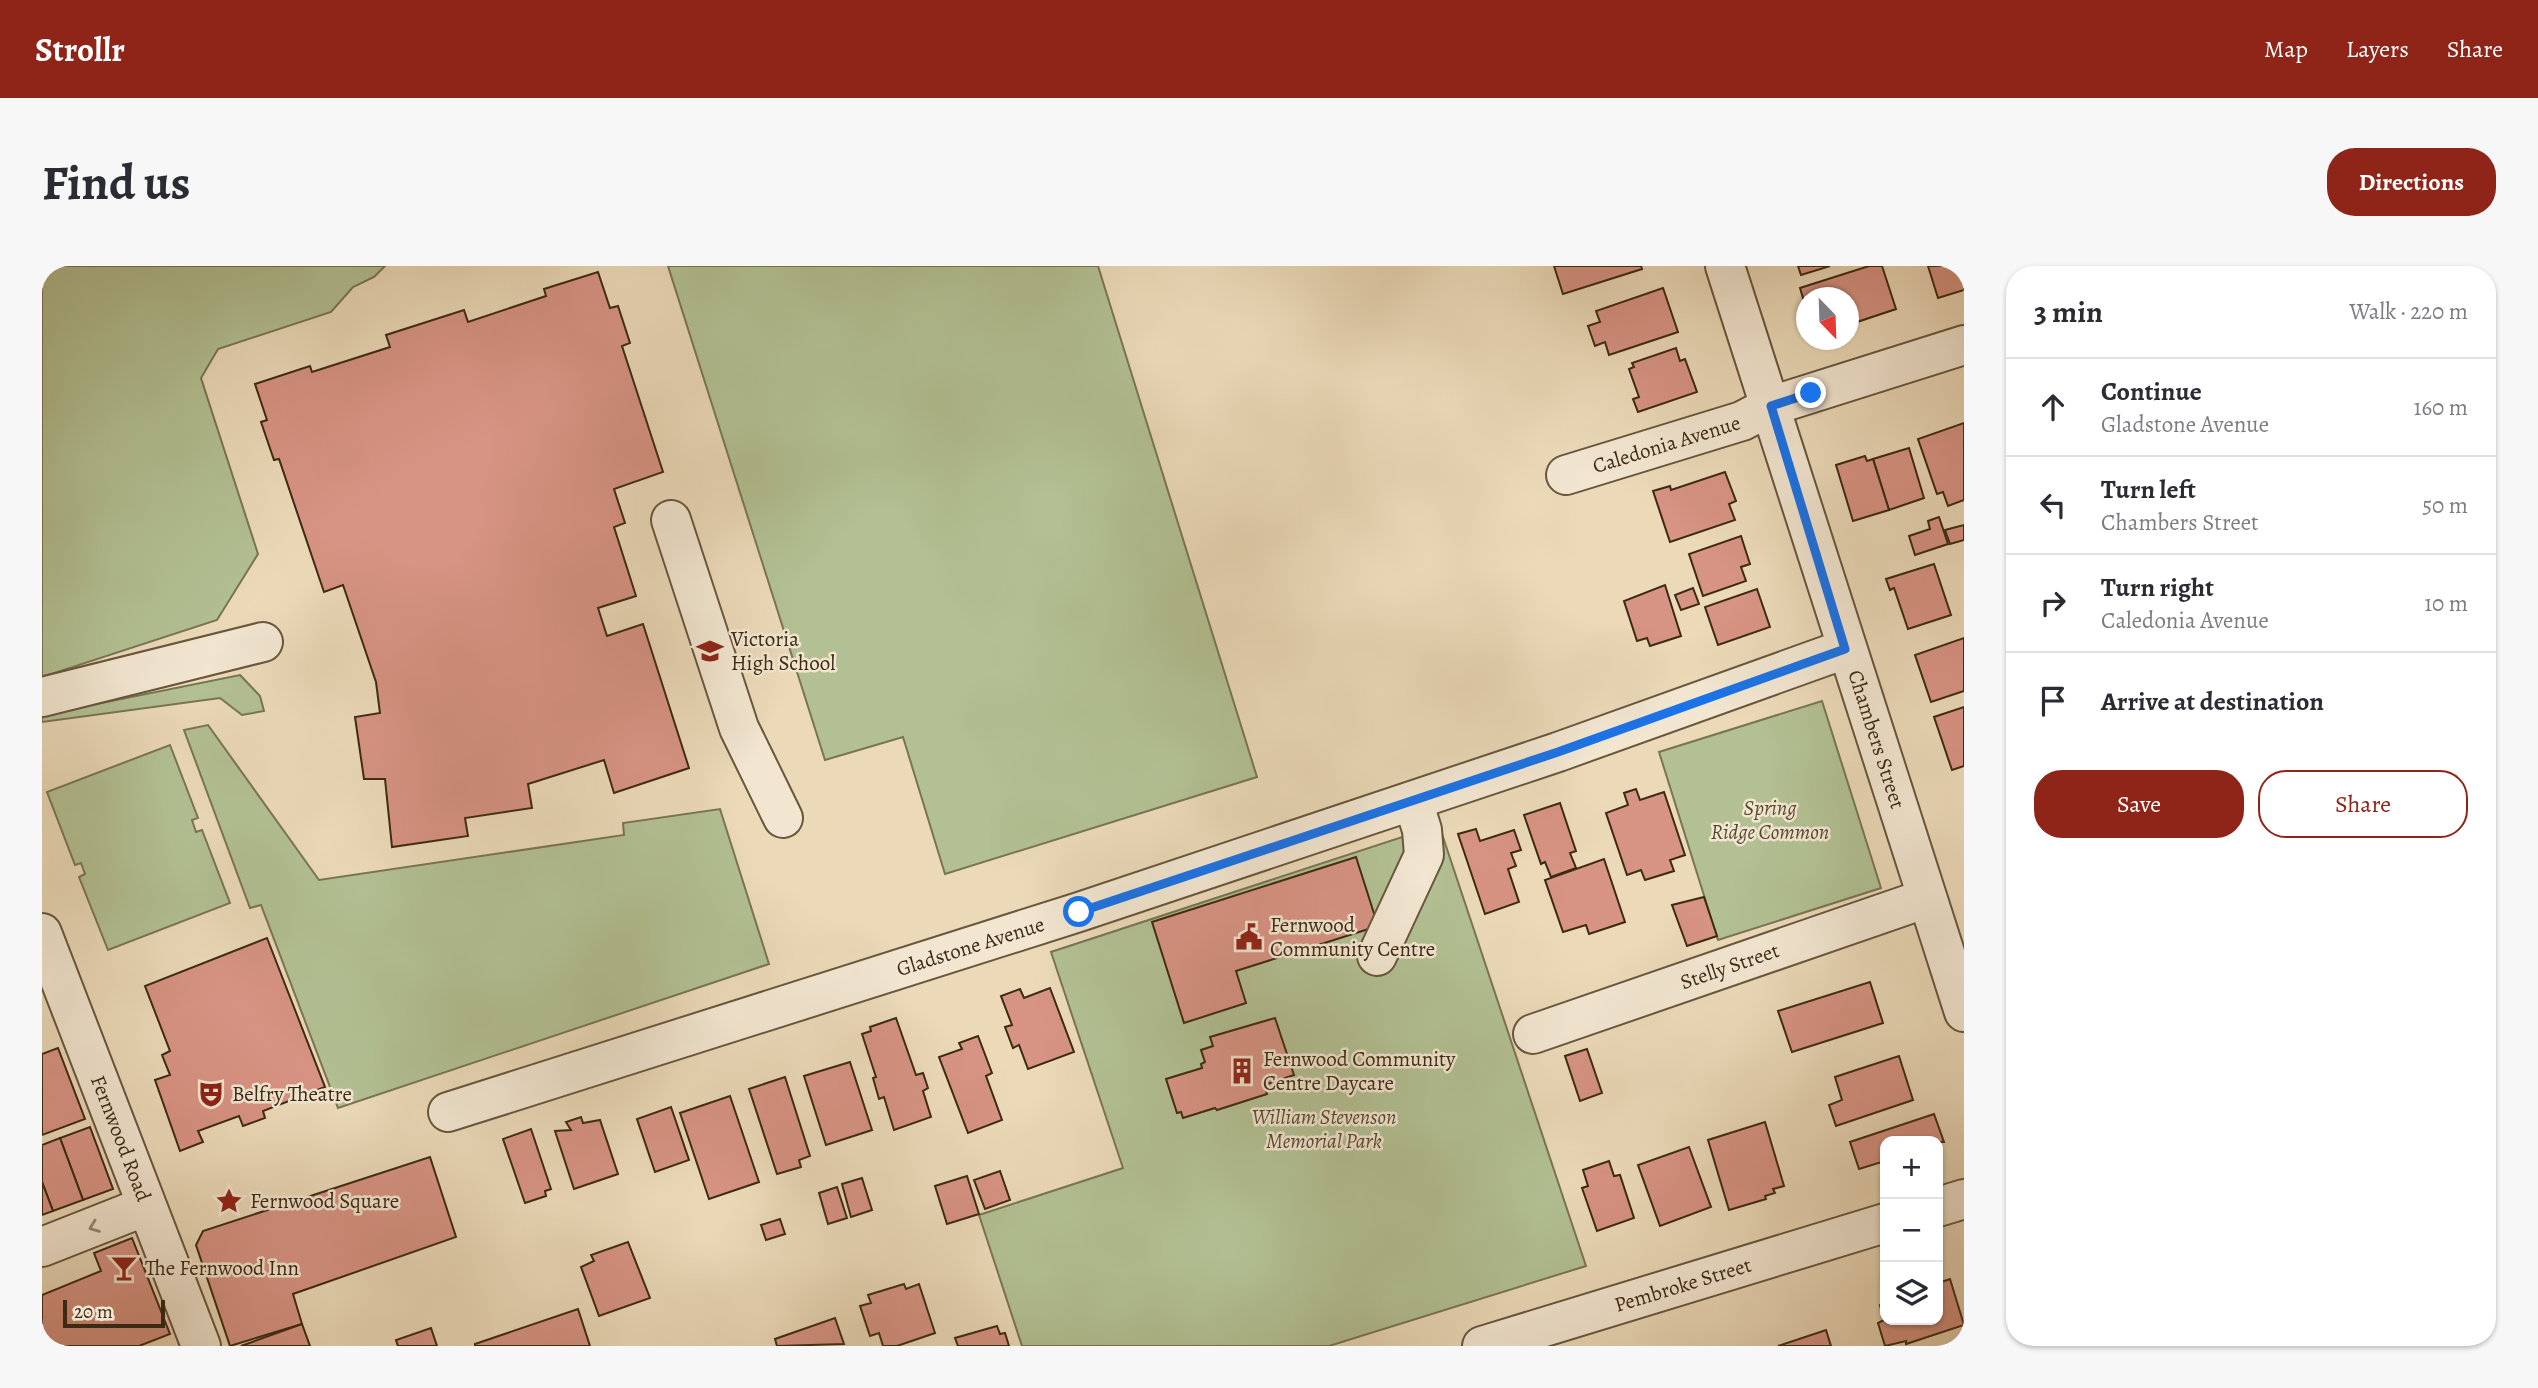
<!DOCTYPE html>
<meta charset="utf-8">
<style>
body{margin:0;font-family:Alegreya,serif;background:#f7f7f7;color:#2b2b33}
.controls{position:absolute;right:21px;bottom:21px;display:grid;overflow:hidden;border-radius:14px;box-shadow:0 2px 5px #0004}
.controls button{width:63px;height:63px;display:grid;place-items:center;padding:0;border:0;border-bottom:2px solid #e1e1e2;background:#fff;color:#2b2b33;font:35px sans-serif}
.compass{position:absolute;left:1754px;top:21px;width:63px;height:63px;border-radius:50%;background:#fff;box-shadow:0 2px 5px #0004;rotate:157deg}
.scale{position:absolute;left:21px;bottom:18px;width:102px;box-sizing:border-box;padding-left:7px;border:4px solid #3d2a14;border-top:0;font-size:19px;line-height:24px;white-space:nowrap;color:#3d2a14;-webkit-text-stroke:5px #f2e6d1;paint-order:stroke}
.stop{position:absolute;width:21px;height:21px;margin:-16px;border:5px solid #1a73e8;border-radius:50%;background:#fff}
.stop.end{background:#1a73e8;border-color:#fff;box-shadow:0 2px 7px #0008}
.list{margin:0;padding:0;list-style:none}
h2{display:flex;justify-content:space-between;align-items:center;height:91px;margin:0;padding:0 28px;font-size:30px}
h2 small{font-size:23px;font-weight:400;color:#7c7c81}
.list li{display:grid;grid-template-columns:46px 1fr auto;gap:21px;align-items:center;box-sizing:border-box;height:98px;padding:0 28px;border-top:2px solid #e1e1e2}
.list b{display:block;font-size:26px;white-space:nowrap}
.list p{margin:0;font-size:23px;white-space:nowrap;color:#7c7c81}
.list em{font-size:23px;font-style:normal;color:#7c7c81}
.actions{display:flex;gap:14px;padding:21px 28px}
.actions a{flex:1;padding:16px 0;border:2px solid #8f2418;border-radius:28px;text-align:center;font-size:24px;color:#8f2418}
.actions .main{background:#8f2418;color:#fff}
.icon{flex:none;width:38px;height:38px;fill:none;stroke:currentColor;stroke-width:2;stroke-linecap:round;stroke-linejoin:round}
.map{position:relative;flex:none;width:1922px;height:1080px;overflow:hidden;border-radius:28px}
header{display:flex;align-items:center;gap:42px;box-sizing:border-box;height:98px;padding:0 35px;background:#8f2418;color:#fff}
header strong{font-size:33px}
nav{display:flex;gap:38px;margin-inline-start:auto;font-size:24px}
.intro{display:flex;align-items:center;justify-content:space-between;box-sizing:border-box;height:168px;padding:0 42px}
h1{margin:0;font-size:49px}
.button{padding:18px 32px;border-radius:28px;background:#8f2418;color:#fff;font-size:24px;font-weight:700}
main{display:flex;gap:42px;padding:0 42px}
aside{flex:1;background:#fff;border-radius:28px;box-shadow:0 2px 5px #0004}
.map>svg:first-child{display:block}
.green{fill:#b2c093;stroke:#787554;stroke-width:2}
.building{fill:#d79383;stroke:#3d2a14;stroke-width:2}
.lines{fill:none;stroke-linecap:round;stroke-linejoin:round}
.minor-casing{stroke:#68563d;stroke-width:42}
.minor{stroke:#f2e6d1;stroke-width:38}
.oneway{stroke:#988872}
.route{stroke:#1a73e8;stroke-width:9}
.labels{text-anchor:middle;stroke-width:5;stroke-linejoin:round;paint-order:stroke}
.street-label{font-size:21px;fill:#3d2a14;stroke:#f2e6d1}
.poi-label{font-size:21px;fill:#3d2a14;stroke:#f2e6d1;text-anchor:start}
.park-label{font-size:21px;font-style:italic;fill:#54482d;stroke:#f2e6d1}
</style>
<header>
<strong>Strollr</strong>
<nav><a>Map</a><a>Layers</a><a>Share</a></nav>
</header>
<div class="intro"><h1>Find us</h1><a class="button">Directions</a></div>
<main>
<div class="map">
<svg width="1922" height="1080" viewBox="0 0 1922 1080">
<rect width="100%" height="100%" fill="#ebd9b8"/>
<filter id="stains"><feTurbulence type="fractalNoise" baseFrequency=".00286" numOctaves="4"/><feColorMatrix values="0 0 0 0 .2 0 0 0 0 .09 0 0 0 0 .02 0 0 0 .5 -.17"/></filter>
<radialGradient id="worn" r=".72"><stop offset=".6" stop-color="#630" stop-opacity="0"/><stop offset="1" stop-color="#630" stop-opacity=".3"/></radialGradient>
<!-- green -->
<g class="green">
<path d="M0 0H343L332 11 311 21 289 46 176 83 159 112 216 288 175 354 0 411Z"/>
<path d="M626 0H1056L1215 511 903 608 861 471 783 494Z"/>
<path d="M198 409 218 430 222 445 200 449 178 432 0 456V449Z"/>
<path d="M1780 435 1839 622 1676 674 1617 486Z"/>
<path d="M166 459 277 614 582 569 581 557 678 543 727 698 296 842 219 639 208 642 142 464Z"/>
<path d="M128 479 156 552 150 554 154 566 160 564 188 637 66 684 37 611 43 608 39 597 33 599 5 526Z"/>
<path d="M1397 559 1544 1000 1287 1080H980L937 949 1081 902 1009 686Z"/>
</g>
<!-- building -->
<g class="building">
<path d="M1512 0H1599L1600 3 1521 28Z"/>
<path d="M1756 0H1788L1759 9Z"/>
<path d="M1827 0H1840L1854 43 1806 59V32H1764V42L1758 22Z"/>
<path d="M1886 0H1922V24L1896 32Z"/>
<path d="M556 6 568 42 576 40 588 77 580 80 621 206 572 223 583 257 572 261 594 330 556 342 565 370 601 358 647 502 572 527 562 494 486 518 490 542 423 552 426 570 350 581 343 513H322L313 451 338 447 334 416 301 319 282 326 237 193 232 194 219 156 225 154 213 118 268 100 270 106 348 81 344 69 422 44 426 56 504 30 502 23Z"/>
<path d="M1621 22 1636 66 1567 89 1563 76 1553 80 1546 60 1558 56 1554 45Z"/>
<path d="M1634 82 1638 95 1643 93 1655 126 1596 146 1591 133 1597 131 1587 103 1592 101 1590 97Z"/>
<path d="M1922 157V234L1906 240 1901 226 1895 228 1876 173Z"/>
<path d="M1867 182 1882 232 1847 244 1831 193Z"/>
<path d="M1823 190 1825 195 1831 193 1847 244 1811 255 1794 199Z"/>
<path d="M1683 206 1694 235 1687 238 1693 254 1628 276 1611 225 1628 220 1629 224Z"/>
<path d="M1897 251 1906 278 1873 289 1867 270 1888 263 1886 255Z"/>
<path d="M1922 259V274L1908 278 1903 264Z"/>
<path d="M1699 270 1708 298 1699 301 1704 315 1661 330 1647 288Z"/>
<path d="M1892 298 1909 349 1866 363 1852 322 1848 324 1844 313Z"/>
<path d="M1623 319 1639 370 1608 380 1605 372 1595 375 1582 335Z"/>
<path d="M1651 322 1657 338 1639 344 1633 329Z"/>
<path d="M1715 323 1728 361 1676 379 1663 341Z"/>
<path d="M1922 372V425L1889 436 1873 389Z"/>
<path d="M1922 441V500L1910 504 1892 451Z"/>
<path d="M1594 523 1598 534 1622 526 1643 589 1628 594 1632 605 1603 614 1599 604 1585 609 1564 547 1586 539 1582 527Z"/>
<path d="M1518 537 1534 585 1528 587 1534 602 1509 611 1503 596 1499 598 1482 549Z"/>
<path d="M1434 563 1438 575 1472 564 1479 584 1469 587 1474 600 1466 603 1477 636 1443 648 1416 568Z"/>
<path d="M1314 591 1336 660 1194 705 1204 737 1142 757 1110 656Z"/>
<path d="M1562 593 1583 656 1547 668 1544 659 1521 666 1503 614Z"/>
<path d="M1662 631 1675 670 1645 680 1630 639Z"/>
<path d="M225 672 283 821 221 845 223 852 201 860 197 850 156 865 161 876 138 885 113 814 128 809 120 789 128 785 103 720Z"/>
<path d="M1828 716 1841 757 1750 786 1736 745Z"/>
<path d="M1008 722 1032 786 986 803 977 779 971 782 963 761 970 759 959 730 978 723 982 732Z"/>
<path d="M854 752 874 809 881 807 886 822 881 825 889 851 852 864 842 831 837 833 831 812 834 811 820 768 829 765 828 761Z"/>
<path d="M1233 752 1252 809 1222 819 1225 828 1175 844 1173 842 1141 852 1139 846 1135 847 1124 813 1160 802 1159 798 1163 796 1159 784 1171 780 1168 771Z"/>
<path d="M936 770 950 807 944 810 960 854 926 867 897 791 920 783 917 777Z"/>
<path d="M16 782 43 853 0 869V788Z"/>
<path d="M1545 783 1560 827 1538 835 1523 790Z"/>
<path d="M1857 790 1871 834 1794 860 1787 839 1800 834 1793 811Z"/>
<path d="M808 796 830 864 784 879 762 810Z"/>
<path d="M743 811 768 890 757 894 759 901 735 908 707 823Z"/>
<path d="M688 830 717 916 667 933 638 847Z"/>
<path d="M629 841 647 894 613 906 595 853Z"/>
<path d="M1892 848 1902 876 1843 875V895L1817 903 1808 876Z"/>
<path d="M539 851 541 857 558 854 576 908 532 923 513 865 529 864 524 856Z"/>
<path d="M1723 856 1742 920 1731 923 1733 927 1723 930 1724 933 1687 944 1666 874Z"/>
<path d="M48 861 71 923 41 934 18 872Z"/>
<path d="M489 863 509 923 503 925 504 930 483 937 461 873Z"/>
<path d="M18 872 41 934 11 945 0 916V879Z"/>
<path d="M1647 881 1669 941 1618 960 1596 899Z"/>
<path d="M388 891 414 971 251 1028 260 1058 188 1080 154 979 161 965Z"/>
<path d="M1567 895 1572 910 1578 909 1592 952 1555 965 1540 922 1546 920 1541 904Z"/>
<path d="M958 905 968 934 943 943 932 914Z"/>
<path d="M925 910 937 948 905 958 893 920Z"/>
<path d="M820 912 830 944 809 951 800 918Z"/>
<path d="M0 916 11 945 0 949Z"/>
<path d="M795 921 805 952 786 958 777 927Z"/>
<path d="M738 953 743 968 724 974 719 959Z"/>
<path d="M90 972 128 1068 97 1080H5L0 1068V1029L59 1005 52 987Z"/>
<path d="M586 976 608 1032 557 1050 539 1001 552 995 549 989Z"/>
<path d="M1908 1013 1922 1059 1864 1078V1075L1843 1080 1836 1057 1842 1054 1838 1039 1843 1037V1054H1896V1017Z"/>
<path d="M862 1018 864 1023 877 1018 893 1067 855 1080H841L837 1067 828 1070 818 1040 829 1037 826 1029Z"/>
<path d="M536 1043 548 1080H433V1078Z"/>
<path d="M793 1052 802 1078 735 1080 733 1073Z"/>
<path d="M260 1058 268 1080H199Z"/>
<path d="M955 1060 958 1068 963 1067 967 1080H916L913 1072Z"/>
<path d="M389 1062 395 1080H356L354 1074Z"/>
<path d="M1784 1064 1789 1080H1736Z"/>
</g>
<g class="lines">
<!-- minor casing -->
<g class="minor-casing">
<g id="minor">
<path id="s1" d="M1683 0 1922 746"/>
<path id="s2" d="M1524 209 1700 155 1729 140 1922 79"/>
<path d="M629 254 697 462 741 552"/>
<path d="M0 431 221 376"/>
<path id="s3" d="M0 667 159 1080"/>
<path d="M1335 690 1382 589 1380 564 1371 535"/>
<path id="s4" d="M1491 768 1885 632"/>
<path id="s5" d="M406 846 1037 646 1516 486 1803 383"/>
<path d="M1896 941 1922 933"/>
<path d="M0 981 104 940"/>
<path id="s6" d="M1440 1080 1843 957"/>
</g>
</g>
<!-- minor -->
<use href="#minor" class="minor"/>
</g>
<!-- one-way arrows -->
<defs><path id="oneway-chevron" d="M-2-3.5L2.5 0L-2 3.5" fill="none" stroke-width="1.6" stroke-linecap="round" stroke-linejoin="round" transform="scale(1.75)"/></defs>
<use class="oneway" href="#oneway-chevron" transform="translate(52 961) rotate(159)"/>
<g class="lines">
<!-- route -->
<path class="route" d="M1037 646 1516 486 1803 383 1729 140 1769 127"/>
</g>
<!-- icons -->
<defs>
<g id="school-bare" transform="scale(2.1)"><path d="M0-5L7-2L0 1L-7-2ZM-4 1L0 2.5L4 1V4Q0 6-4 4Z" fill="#8f2418" stroke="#f2e6d1" stroke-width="2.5" paint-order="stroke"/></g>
<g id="civic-bare" transform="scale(2.1)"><path d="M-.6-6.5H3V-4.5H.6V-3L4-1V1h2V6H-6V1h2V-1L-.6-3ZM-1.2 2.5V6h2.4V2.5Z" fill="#8f2418" stroke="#f2e6d1" stroke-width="2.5" paint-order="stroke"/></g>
<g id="building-bare" transform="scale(2.1)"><path d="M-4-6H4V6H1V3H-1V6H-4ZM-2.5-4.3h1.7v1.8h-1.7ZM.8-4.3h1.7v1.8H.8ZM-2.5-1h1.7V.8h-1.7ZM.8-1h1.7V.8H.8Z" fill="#8f2418" stroke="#f2e6d1" stroke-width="2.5" paint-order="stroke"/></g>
<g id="theatre-bare" transform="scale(2.1)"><path d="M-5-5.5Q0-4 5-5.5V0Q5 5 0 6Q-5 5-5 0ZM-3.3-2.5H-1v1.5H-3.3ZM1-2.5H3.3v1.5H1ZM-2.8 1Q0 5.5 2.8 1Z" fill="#8f2418" stroke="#f2e6d1" stroke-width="2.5" paint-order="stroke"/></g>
<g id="sight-bare" transform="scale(2.1)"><path d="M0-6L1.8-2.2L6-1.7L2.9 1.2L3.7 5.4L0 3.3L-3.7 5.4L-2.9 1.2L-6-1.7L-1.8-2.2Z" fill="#8f2418" stroke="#f2e6d1" stroke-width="2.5" paint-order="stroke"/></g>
<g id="bar-bare" transform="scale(2.1)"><path d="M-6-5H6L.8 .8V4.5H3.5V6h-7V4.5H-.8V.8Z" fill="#8f2418" stroke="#f2e6d1" stroke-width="2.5" paint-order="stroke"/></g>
</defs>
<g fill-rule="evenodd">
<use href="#school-bare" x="668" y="385"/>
<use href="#civic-bare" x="1207" y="671"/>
<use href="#building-bare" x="1200" y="805"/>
<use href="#theatre-bare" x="169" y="828"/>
<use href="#sight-bare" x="187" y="935"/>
<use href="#bar-bare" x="82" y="1002"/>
</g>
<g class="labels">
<!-- street labels -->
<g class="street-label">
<text dy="7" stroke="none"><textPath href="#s2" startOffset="105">Caledonia Avenue</textPath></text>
<text dy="7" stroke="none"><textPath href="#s1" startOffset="497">Chambers Street</textPath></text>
<text dy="7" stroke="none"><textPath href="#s5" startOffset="548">Gladstone Avenue</textPath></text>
<text dy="7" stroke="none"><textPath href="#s4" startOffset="208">Stelly Street</textPath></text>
<text dy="7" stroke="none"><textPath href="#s3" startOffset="220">Fernwood Road</textPath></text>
<text dy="7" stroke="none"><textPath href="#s6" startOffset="210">Pembroke Street</textPath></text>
</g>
<!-- poi labels -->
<g class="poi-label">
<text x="689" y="380">Victoria<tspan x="689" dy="24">High School</tspan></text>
<text x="1228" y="666">Fernwood<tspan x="1228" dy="24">Community Centre</tspan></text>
<text x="1221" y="800">Fernwood Community<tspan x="1221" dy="24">Centre Daycare</tspan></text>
<text x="190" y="835">Belfry Theatre</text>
<text x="208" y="942">Fernwood Square</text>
<text x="103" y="1009">The Fernwood Inn</text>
</g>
<!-- park labels -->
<g class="park-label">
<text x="1728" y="549">Spring<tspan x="1728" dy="24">Ridge Common</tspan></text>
<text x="1282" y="858">William Stevenson<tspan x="1282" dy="24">Memorial Park</tspan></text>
</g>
</g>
<rect width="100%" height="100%" filter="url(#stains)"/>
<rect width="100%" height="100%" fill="url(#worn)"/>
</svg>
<div class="controls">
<button>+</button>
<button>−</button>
<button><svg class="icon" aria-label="layers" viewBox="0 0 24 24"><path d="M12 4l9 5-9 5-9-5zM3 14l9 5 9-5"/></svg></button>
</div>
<svg class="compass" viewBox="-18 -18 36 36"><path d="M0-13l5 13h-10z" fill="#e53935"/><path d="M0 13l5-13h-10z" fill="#7c7c81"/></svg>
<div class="scale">20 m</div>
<div class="stop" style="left:1037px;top:646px"></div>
<div class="stop end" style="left:1769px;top:127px"></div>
</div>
<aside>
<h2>3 min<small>Walk · 220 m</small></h2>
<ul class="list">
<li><svg class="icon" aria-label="ahead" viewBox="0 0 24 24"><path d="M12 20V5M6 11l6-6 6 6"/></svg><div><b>Continue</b><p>Gladstone Avenue</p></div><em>160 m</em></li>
<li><svg class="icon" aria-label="left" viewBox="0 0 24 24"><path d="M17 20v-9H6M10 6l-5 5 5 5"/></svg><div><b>Turn left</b><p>Chambers Street</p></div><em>50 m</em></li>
<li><svg class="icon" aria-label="right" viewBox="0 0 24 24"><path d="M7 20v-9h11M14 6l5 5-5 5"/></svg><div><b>Turn right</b><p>Caledonia Avenue</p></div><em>10 m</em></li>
<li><svg class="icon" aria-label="arrive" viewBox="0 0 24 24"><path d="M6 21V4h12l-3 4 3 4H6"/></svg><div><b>Arrive at destination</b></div></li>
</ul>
<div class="actions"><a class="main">Save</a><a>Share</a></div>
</aside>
</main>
